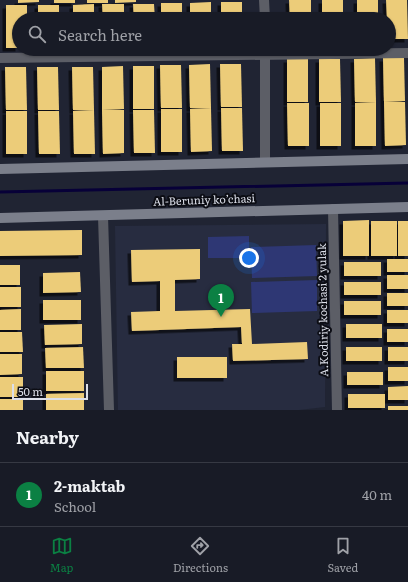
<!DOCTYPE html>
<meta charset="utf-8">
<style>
body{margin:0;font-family:Literata,serif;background:#21242e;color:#f1f3f6}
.scale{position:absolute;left:12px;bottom:10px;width:76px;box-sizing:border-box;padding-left:4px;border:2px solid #dcdfe9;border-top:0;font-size:11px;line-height:14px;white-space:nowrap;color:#dcdfe9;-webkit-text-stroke:3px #0c0d14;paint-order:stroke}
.you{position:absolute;left:249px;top:258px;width:14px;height:14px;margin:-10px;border:3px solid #fff;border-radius:50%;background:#1a73e8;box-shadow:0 0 0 6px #1a73e833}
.badge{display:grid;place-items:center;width:26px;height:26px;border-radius:50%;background:#0b8043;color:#fff;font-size:13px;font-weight:700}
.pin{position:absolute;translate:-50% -33px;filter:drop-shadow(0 1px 2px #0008)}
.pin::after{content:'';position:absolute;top:21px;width:14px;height:12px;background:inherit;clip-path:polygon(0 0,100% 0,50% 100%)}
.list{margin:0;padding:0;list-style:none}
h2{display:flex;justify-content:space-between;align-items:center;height:52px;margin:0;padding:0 16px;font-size:17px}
h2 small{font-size:13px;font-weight:400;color:#9fa1a7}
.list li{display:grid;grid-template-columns:26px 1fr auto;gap:12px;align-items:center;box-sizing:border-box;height:64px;padding:0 16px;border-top:1px solid #363943}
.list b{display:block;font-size:15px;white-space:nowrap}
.list p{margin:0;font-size:13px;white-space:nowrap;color:#9fa1a7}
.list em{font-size:13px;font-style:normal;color:#9fa1a7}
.icon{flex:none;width:22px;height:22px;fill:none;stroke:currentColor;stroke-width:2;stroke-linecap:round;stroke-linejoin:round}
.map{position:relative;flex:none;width:408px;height:410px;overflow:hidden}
.search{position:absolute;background:#181b26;box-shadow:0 1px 3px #0004;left:12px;right:12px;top:12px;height:44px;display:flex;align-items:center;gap:10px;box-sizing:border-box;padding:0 14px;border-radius:22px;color:#9fa1a7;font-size:15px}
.sheet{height:116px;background:#181b26}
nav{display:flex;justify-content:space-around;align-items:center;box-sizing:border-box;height:56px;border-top:1px solid #363943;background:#181b26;font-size:11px;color:#9fa1a7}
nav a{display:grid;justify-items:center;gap:2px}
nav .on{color:#0b8043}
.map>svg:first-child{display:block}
.built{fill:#272c40}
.green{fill:#2e3774}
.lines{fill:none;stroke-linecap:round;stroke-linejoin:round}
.stream{stroke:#070038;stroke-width:3}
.building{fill:#eccc79;filter:url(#shadow)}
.street{stroke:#5c5e66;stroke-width:10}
.secondary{stroke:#7b7f8b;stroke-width:10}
.labels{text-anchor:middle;stroke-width:4;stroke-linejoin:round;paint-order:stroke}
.street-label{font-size:11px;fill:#dcdfe9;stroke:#0c0d14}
</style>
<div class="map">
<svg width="408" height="410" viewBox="0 0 408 410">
<defs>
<filter id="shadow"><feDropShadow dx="-3.5" dy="3.5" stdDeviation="0" flood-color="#0009"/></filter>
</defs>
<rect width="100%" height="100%" fill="#202433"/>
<!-- built -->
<path class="built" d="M326 224 325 407 299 410H118L115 226Z"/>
<!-- green -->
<g class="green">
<path d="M249 236V258H208V237Z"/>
<path d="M316 245 317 276 252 278 251 247Z"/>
<path d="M317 280V311L252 313 251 282Z"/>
</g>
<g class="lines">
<!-- stream -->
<path class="stream" d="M0 192 408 183"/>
</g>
<!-- building -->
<g class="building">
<path d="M18 0H39V2L18 3Z"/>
<rect x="54" y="0" width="21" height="3"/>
<rect x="87" y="0" width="21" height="3"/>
<path d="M115 0H136V2L115 3Z"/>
<path d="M289 0H311V19H290Z"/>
<rect x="322" y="0" width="21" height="19"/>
<rect x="357" y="0" width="21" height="19"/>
<path d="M386 0H407L408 39H389V19H387Z"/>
<path d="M211 2V19H190V3Z"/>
<rect x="221" y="2" width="21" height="17"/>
<rect x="161" y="3" width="21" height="16"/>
<path d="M94 4V19H73V5Z"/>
<path d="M102 4H124V19H103Z"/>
<path d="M133 4H154L155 19H134Z"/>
<path d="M6 5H27V19H19V48H6Z"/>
<rect x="38" y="5" width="21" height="14"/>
<path d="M375 58 376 102H355L354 59Z"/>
<path d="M383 58H404L405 101 384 102Z"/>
<rect x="287" y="59" width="21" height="43"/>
<path d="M319 59H340L341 102H319Z"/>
<path d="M210 64 211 108H190L189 65Z"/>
<path d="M220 64H241L242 107H221Z"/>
<path d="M160 65H181L182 108H161Z"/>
<path d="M123 66 124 109 102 110V67Z"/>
<rect x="133" y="66" width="21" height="43"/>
<path d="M5 67H26L27 110H6Z"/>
<path d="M37 67H58L59 110H38Z"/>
<path d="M72 67H93L94 110H73Z"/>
<path d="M376 102V146H355V103Z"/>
<path d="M384 102H405L406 145 385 146Z"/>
<path d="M287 103H309V146H288Z"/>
<rect x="320" y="103" width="21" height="43"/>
<path d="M211 108 212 151 191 152 190 109Z"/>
<path d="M221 108H242L243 151H222Z"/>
<rect x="161" y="109" width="21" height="43"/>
<path d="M94 110 95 154H74L73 111Z"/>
<path d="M102 110H124V153L103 154Z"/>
<path d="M133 110H154L155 153H134Z"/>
<rect x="6" y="111" width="21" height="43"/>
<path d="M38 111H59L60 154H39Z"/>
<path d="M369 220V256H343V221Z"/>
<rect x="371" y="221" width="26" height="35"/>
<rect x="398" y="221" width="10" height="35"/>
<path d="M82 230V255L0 256V231Z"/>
<path d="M200 249V279L175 280V311L250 309 252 344 307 342 308 359 233 361 232 344H242L241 327 132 331 131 312 160 311V281L132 282 131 250Z"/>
<rect x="387" y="259" width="21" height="13"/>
<rect x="344" y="262" width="37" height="14"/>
<rect x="0" y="265" width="20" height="20"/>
<path d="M80 272 81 292 43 293V273Z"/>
<rect x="387" y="275" width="21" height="14"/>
<rect x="344" y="282" width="37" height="13"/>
<rect x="0" y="287" width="21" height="20"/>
<rect x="387" y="293" width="21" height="13"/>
<rect x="43" y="300" width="38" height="20"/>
<rect x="344" y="301" width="37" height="14"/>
<path d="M21 309V330H0V310Z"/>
<rect x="387" y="310" width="21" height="13"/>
<path d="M82 324V344L45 345 44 325Z"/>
<rect x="346" y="324" width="36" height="14"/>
<rect x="387" y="329" width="21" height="13"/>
<path d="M0 332H22L23 352H0Z"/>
<path d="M83 347 84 368H46L45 348Z"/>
<rect x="346" y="347" width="36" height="14"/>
<rect x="388" y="347" width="20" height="14"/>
<path d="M0 354H22V374L0 375Z"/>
<rect x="177" y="357" width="50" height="21"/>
<rect x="388" y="367" width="20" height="14"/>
<rect x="46" y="371" width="38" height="20"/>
<rect x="347" y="372" width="36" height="13"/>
<rect x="0" y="377" width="23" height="20"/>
<path d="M408 386V400H388V387Z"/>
<path d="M84 393V410H46V394Z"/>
<rect x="348" y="394" width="37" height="14"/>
<rect x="0" y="399" width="23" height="11"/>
<rect x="388" y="406" width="20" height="4"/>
</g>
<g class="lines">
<!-- street -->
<g class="street">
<path d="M264 0 265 19"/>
<path d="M265 49V162"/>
<path d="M0 58 408 53"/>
<path d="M333 209 337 410"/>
<path d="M103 216 109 410"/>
</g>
<!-- secondary -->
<g class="secondary">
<path d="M0 169 408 159"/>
<path d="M0 218 408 207"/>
</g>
</g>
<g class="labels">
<!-- street labels -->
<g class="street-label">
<text transform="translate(204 200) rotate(-2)" y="4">Al-Beruniy ko’chasi</text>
<text transform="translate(323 310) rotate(-91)" y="4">A.Kodiriy kochasi 2 yulak</text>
</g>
</g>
</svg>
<div class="scale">50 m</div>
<div class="you"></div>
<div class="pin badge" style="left:221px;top:317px">1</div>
<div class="search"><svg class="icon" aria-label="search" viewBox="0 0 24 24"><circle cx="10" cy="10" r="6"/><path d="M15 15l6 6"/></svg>Search here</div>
</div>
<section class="sheet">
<h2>Nearby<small></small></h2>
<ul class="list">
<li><span class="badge">1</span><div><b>2-maktab</b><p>School</p></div><em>40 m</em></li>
</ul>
</section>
<nav>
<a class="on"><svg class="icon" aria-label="map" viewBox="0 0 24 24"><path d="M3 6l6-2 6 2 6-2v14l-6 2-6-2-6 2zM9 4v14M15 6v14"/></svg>Map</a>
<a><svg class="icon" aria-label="directions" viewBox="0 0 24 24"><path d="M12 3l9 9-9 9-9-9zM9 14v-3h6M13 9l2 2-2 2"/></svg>Directions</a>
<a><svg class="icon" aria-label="saved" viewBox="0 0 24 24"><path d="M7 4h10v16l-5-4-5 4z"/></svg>Saved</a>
</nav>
